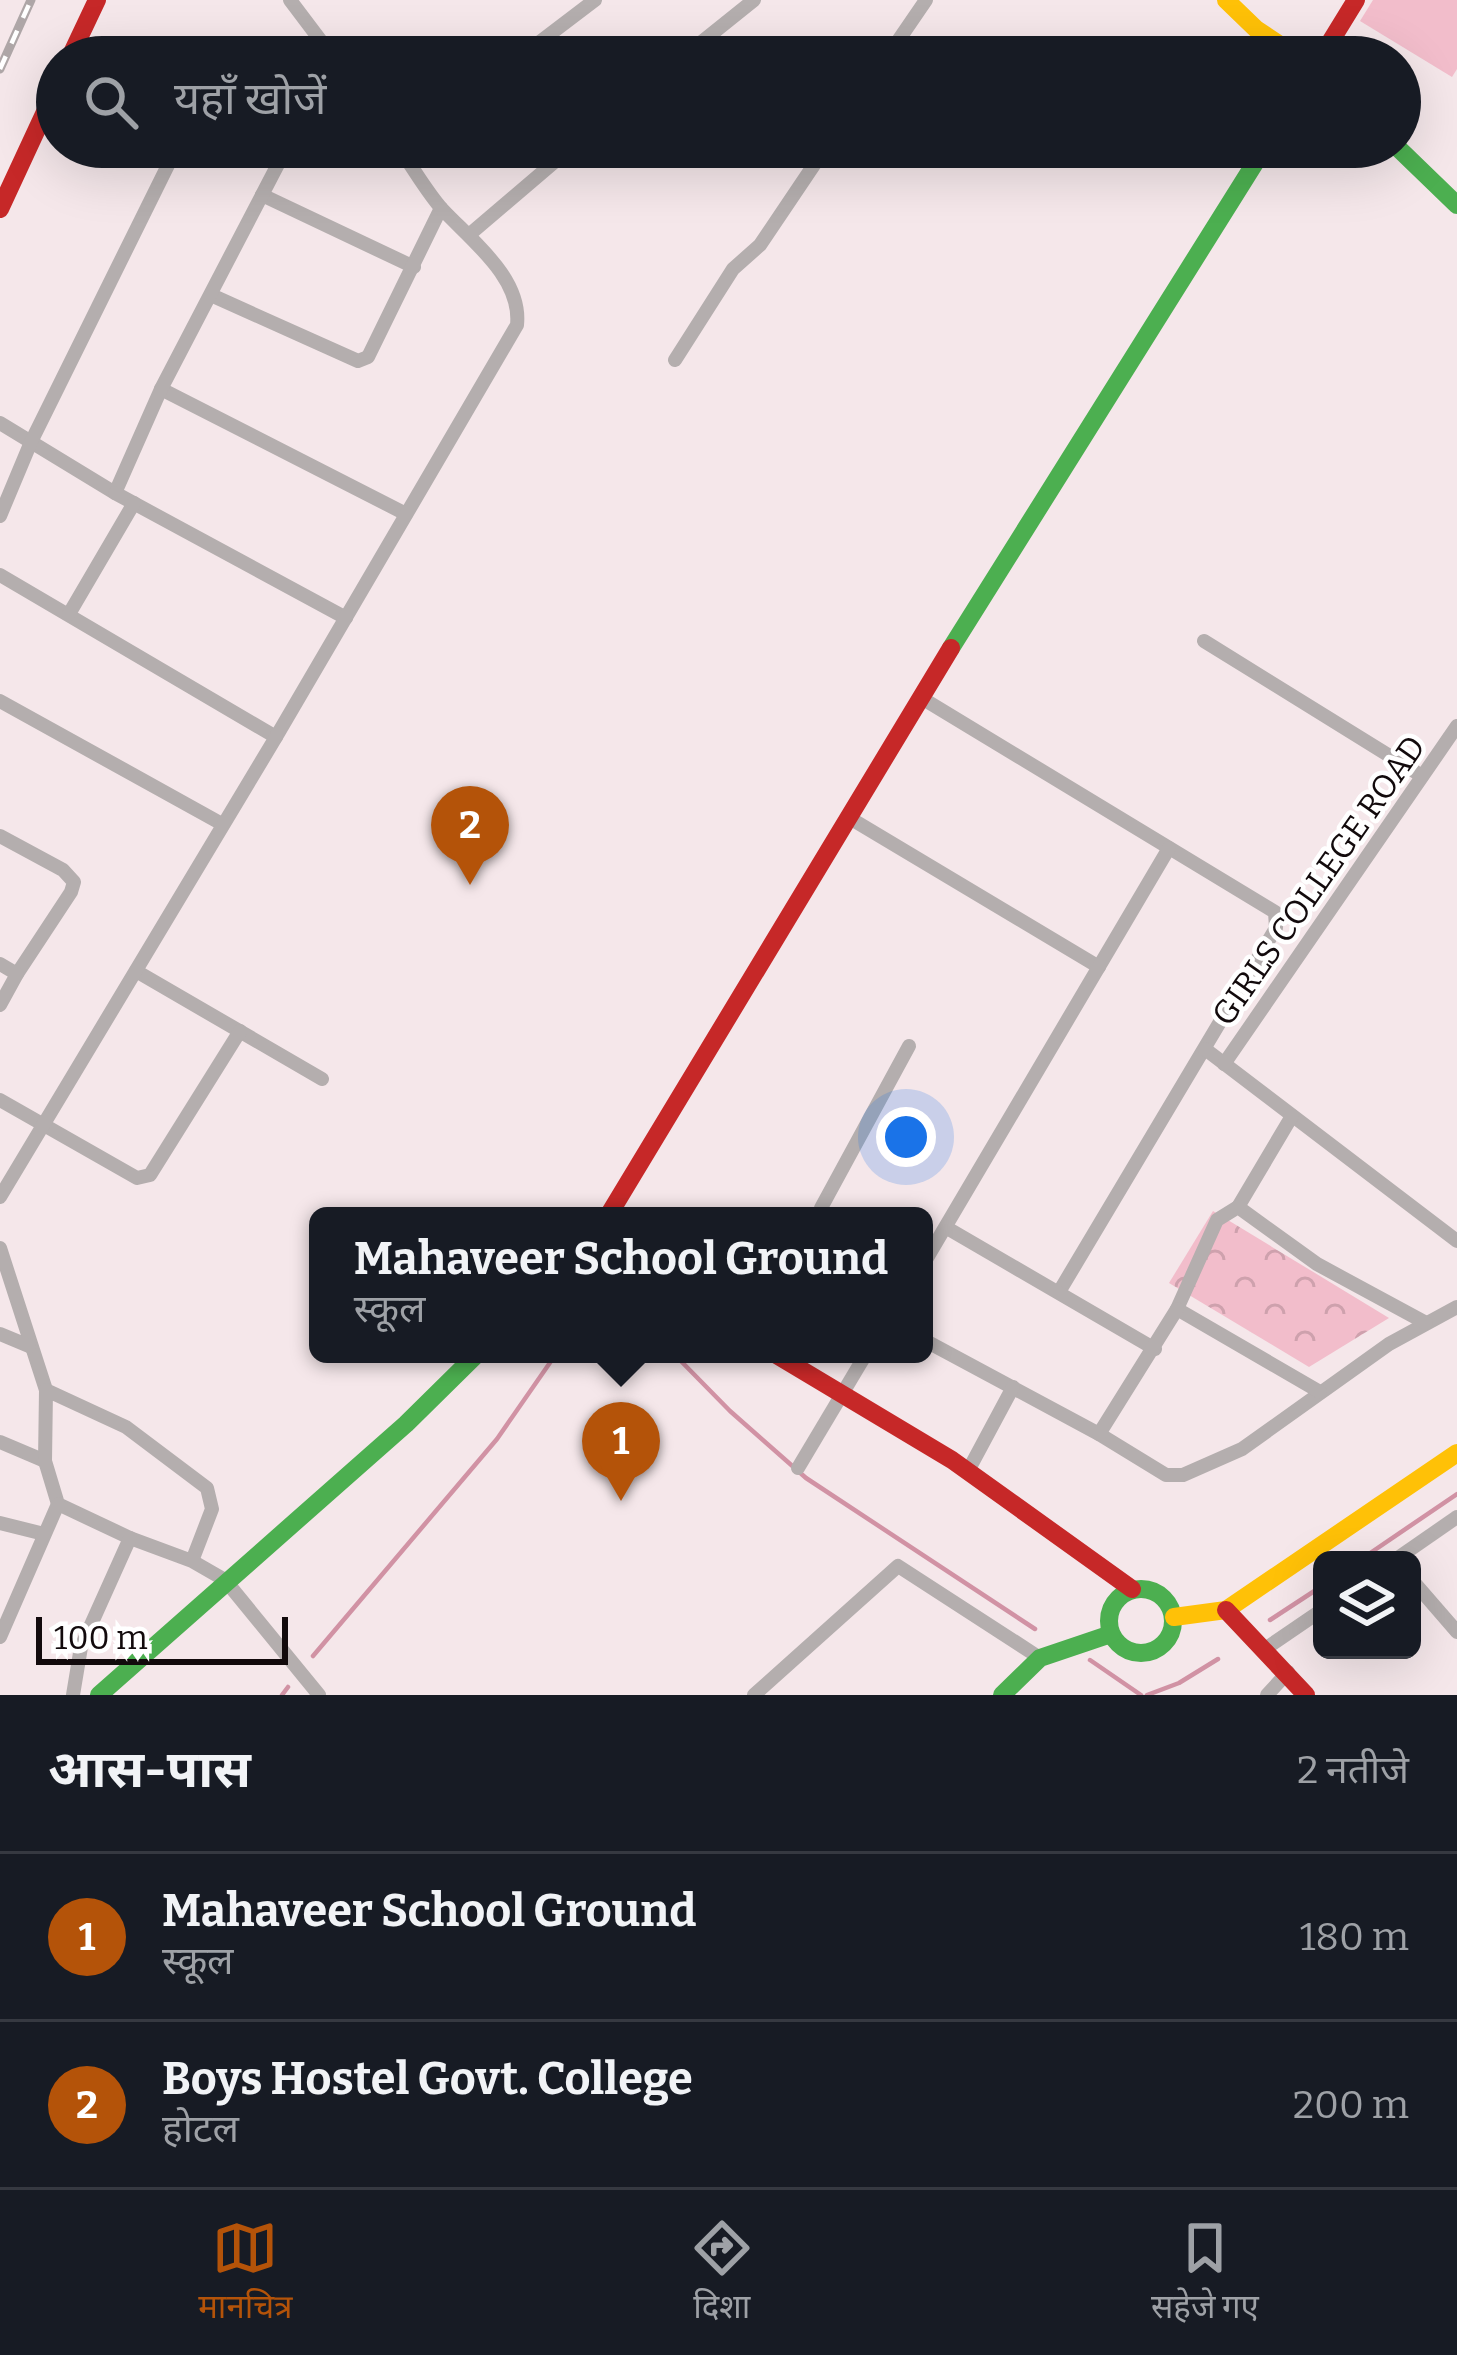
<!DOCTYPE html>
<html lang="hi">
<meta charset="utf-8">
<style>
body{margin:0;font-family:Bitter,"Noto Sans Devanagari",serif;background:#20242c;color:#f1f3f6}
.controls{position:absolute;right:36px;bottom:36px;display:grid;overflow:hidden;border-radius:18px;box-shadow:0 12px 48px #0002}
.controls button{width:108px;height:108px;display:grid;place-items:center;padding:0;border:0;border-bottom:3px solid #363941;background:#171b24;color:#f1f3f6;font:60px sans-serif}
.scale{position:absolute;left:36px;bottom:30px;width:252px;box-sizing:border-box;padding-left:12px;border:6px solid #120a0c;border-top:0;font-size:33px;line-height:42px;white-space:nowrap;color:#120a0c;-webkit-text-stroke:9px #fff;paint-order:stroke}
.you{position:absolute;left:906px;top:1137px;width:42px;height:42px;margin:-30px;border:9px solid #fff;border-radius:50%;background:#1a73e8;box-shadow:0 0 0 18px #1a73e833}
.badge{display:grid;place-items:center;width:78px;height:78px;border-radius:50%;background:#b45309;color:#fff;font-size:39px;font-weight:700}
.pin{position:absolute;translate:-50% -99px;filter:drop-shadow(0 3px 6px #0008)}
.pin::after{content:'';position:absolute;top:63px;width:42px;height:36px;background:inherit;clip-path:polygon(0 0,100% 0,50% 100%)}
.popup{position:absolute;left:309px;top:1207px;width:624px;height:156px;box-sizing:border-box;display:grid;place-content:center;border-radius:18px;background:#171b24;filter:drop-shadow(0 3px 9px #0005);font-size:39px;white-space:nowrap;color:#9ea1a6}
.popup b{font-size:45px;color:#f1f3f6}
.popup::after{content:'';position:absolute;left:50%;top:100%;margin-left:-24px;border:24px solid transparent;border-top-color:#171b24}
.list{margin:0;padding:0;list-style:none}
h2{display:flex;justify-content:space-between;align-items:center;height:156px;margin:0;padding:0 48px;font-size:51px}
h2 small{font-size:39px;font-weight:400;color:#9ea1a6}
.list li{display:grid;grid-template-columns:78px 1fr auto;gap:36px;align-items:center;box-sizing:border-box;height:168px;padding:0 48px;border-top:3px solid #363941}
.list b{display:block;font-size:45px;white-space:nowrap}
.list p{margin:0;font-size:39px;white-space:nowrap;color:#9ea1a6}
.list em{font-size:39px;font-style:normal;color:#9ea1a6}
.icon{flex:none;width:66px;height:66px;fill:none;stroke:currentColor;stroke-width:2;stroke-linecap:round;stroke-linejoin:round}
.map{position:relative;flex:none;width:1457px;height:1695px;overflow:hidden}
.search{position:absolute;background:#171b24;box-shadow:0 12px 48px #0002;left:36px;right:36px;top:36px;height:132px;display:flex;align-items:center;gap:30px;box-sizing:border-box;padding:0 42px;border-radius:66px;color:#9ea1a6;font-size:45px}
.sheet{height:492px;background:#171b24}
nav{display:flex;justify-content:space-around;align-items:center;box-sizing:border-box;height:168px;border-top:3px solid #363941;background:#171b24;font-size:33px;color:#9ea1a6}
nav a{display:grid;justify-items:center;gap:6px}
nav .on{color:#b45309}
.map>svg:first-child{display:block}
.grass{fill:#f2bdcb}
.park{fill:url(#park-crowns)}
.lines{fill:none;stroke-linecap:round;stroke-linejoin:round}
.stream{stroke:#d192a4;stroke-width:4.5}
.street{stroke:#b4aeae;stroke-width:14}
.fast{stroke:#4caf50;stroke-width:18}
.slow{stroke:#ffc107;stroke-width:18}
.jam{stroke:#c62828;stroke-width:18}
.rail-casing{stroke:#aea6a7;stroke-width:9}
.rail{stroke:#fff;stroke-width:4.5;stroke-dasharray:14;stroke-linecap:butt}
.labels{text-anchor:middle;stroke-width:9;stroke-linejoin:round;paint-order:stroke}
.street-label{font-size:33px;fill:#120a0c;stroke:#fff}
</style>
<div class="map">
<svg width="1457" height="1695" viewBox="0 0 1457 1695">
<defs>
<pattern id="park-crowns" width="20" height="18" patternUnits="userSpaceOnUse" patternTransform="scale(3)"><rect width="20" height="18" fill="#f2bdcb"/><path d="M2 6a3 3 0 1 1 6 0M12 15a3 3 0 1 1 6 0" fill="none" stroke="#cea1ad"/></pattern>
</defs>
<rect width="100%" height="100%" fill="#f5e7ea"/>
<!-- grass -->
<path class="grass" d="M1373 0H1457V69L1452 77 1360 21Z"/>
<!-- park -->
<path class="park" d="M1213 1211 1389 1318 1309 1367 1169 1283Z"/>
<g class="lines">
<!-- stream -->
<g class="stream">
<path d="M674 1354 730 1411 806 1478 1035 1629"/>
<path d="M1360 1560 1457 1494"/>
<path d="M1270 1620 1322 1586"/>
<path d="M313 1656 497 1439 556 1354"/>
<path d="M1090 1660 1141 1695"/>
<path d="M282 1695 288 1687"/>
<path d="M1147 1695 1179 1683 1218 1659"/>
</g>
<!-- street -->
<g class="street">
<path d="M290 0 333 57"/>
<path d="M520 57 595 0"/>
<path d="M683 57 754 0"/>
<path d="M887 57 926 0"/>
<path d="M262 195 414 267"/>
<path d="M470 234 572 147"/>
<path d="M211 295 358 361 368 357 441 208"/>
<path d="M675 360 733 269 760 245 826 147"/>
<path d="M161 389 406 514"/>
<path d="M0 423 115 493 161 389 287 147"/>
<path d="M115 493 346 618"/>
<path d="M0 516 31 442 177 147"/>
<path d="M0 575 276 737"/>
<path d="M69 614 134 503"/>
<path d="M1204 641 1422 776"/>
<path d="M920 697 1275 912 1276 928 1059 1292"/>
<path d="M0 701 222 824"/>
<path d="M848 817 1099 967"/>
<path d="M0 836 63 870 74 882 71 892 17 974"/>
<path d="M0 964 17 974 0 1005"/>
<path d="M136 971 322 1079"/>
<path d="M1205 1049 1457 1241"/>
<path d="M1224 1064 1457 726"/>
<path d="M0 1100 137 1178 150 1175 240 1031"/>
<path d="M0 1197 276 737 517 325C522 278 472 241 442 209 426 191 413 167 398 147"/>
<path d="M1238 1207 1292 1116"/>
<path d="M820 1216 821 1208 909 1046"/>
<path d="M947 1228 1155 1349"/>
<path d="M0 1248 46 1390"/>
<path d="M924 1263 1169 848"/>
<path d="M0 1334 29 1346"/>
<path d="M924 1340 1099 1434 1166 1475H1183L1242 1449 1389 1344 1457 1307"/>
<path d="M1320 1392 1177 1309 1217 1220 1238 1207 1317 1264 1426 1323"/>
<path d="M1099 1434 1177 1309"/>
<path d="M0 1442 45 1461"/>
<path d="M798 1468 866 1354"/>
<path d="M968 1471 1013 1387"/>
<path d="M0 1523 44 1534"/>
<path d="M1395 1560 1457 1517"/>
<path d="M192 1561 212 1509 207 1488 126 1427 46 1390 45 1461 58 1504 130 1538 192 1561 225 1580 319 1695"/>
<path d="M1412 1580 1457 1632"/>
<path d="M0 1637 58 1504"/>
<path d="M1265 1649 1322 1610"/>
<path d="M73 1695 81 1647 130 1538"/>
<path d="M754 1695 898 1566 1040 1658"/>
<path d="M1267 1695 1288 1672"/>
</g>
<!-- fast -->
<g class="fast">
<path d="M1397 147 1457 205"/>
<path d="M951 648 1265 147"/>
<circle cx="1141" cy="1621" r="32"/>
<path d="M99 1695 406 1424 477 1354"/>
<path d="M1002 1695 1040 1658 1111 1634"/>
</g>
<!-- slow -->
<g class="slow">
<path d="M1226 0 1256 29 1298 57"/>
<path d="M1174 1617 1226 1610 1457 1453"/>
</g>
<!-- jam -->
<g class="jam">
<path d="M70 57 97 0"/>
<path d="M1321 57 1356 0"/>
<path d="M0 209 57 86"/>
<path d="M608 1216 951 648"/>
<path d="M775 1354 952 1460 1132 1589"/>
<path d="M1226 1610 1306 1695"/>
</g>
<!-- rail casing -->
<g class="rail-casing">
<path id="rail" d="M0 69 31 0"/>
</g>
<!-- rail -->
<use href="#rail" class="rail"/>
</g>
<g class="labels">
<!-- street labels -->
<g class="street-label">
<text transform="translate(1318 880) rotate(-55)" y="12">GIRLS COLLEGE ROAD</text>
</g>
</g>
</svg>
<div class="controls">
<button><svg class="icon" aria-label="layers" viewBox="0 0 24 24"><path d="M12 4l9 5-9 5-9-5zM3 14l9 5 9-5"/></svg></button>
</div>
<div class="scale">100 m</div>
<div class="you"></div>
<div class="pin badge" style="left:621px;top:1501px">1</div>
<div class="popup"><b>Mahaveer School Ground</b>स्कूल</div>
<div class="pin badge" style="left:470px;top:885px">2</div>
<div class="search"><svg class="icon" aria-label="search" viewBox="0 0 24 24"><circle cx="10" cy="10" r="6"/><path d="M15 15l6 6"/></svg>यहाँ खोजें</div>
</div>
<section class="sheet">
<h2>आस-पास<small>2 नतीजे</small></h2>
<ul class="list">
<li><span class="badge">1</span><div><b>Mahaveer School Ground</b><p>स्कूल</p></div><em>180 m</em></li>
<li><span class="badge">2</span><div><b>Boys Hostel Govt. College</b><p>होटल</p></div><em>200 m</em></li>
</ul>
</section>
<nav>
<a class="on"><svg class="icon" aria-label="map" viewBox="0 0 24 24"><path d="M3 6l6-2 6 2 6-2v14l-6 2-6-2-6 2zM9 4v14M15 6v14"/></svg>मानचित्र</a>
<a><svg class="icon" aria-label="directions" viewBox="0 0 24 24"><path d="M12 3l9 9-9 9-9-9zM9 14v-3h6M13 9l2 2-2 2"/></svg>दिशा</a>
<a><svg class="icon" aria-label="saved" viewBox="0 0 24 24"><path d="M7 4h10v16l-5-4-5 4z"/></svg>सहेजे गए</a>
</nav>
